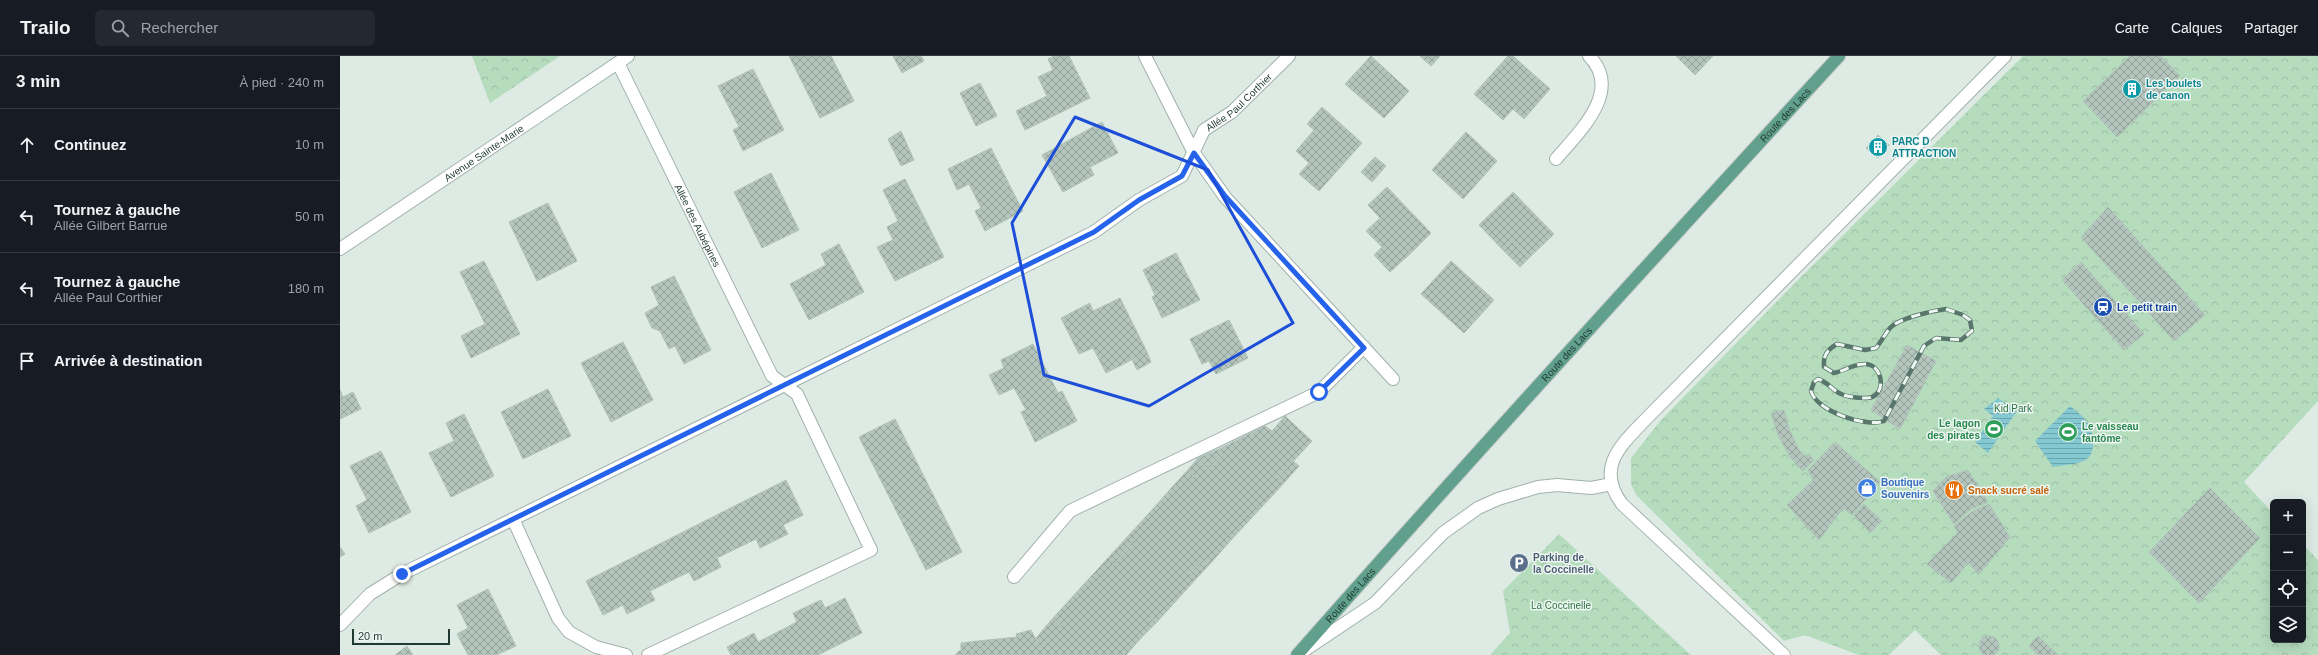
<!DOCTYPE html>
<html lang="fr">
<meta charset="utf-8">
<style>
body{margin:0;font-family:Arial,sans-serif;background:#242831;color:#f1f3f6}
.controls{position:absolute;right:12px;bottom:12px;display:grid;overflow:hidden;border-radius:6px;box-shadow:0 4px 16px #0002}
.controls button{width:36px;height:36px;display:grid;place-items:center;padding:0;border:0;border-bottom:1px solid #363941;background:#171b24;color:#f1f3f6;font:20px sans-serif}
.scale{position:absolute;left:12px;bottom:10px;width:98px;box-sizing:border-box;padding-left:4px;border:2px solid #1f3a31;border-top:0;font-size:11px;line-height:14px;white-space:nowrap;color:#1f3a31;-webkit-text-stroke:3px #eef7f2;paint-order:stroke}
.stop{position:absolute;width:12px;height:12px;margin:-9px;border:3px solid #2563eb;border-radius:50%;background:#fff}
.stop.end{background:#2563eb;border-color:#fff;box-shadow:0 1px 4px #0008}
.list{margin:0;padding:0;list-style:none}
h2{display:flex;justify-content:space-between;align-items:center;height:52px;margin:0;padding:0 16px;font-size:17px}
h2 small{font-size:13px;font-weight:400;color:#9ea1a6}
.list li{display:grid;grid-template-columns:26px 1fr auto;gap:12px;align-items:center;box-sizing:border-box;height:72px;padding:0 16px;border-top:1px solid #363941}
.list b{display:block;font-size:15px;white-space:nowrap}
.list p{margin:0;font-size:13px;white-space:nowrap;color:#9ea1a6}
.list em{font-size:13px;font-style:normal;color:#9ea1a6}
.icon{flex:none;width:22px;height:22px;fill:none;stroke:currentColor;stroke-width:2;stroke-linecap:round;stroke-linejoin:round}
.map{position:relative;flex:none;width:1978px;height:599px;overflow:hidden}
header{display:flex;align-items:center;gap:24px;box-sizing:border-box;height:56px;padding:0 20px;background:#171b24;border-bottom:1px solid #363941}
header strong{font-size:19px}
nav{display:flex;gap:22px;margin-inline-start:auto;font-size:14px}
.search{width:280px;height:36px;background:#242831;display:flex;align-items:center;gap:10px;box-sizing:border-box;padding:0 14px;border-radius:6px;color:#9ea1a6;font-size:15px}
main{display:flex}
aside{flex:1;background:#171b24}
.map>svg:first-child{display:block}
.forest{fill:url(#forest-crowns)}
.water{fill:url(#water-rules)}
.building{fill:url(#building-cross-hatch);stroke:#b0c3ba}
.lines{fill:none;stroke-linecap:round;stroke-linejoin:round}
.minor-casing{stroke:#a1b2ab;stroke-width:14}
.major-casing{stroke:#bcc4c1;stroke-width:14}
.minor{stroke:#fff;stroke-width:12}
.major{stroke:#61a08d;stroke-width:12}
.rail-casing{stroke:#59766c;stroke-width:4.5}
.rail{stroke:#eef7f2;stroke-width:3;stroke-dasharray:9;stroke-linecap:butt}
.route{stroke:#2563eb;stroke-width:5}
.marked{fill:none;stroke:#1d4ed8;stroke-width:3;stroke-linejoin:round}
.labels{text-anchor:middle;stroke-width:3;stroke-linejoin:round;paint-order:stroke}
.culture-label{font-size:10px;font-weight:bold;fill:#0d838f;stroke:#eef7f2;text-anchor:start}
.street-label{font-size:10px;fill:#1f3a31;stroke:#eef7f2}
.transit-label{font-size:10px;font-weight:bold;fill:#164399;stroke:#eef7f2;text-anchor:start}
.park-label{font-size:10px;fill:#297141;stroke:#eef7f2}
.leisure-label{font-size:10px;font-weight:bold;fill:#27864d;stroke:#eef7f2;text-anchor:end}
.shop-label{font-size:10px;font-weight:bold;fill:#366cbe;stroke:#eef7f2;text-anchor:start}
.food-label{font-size:10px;font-weight:bold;fill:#c56008;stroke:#eef7f2;text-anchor:start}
.service-label{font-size:10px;font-weight:bold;fill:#4e5e75;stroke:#eef7f2;text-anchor:start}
</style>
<header>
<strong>Trailo</strong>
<div class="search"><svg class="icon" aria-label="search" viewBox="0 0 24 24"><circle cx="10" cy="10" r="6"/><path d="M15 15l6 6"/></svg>Rechercher</div>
<nav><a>Carte</a><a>Calques</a><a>Partager</a></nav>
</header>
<main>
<aside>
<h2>3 min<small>À pied · 240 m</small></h2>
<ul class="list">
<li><svg class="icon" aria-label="ahead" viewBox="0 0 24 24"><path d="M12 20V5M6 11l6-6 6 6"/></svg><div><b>Continuez</b></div><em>10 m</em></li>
<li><svg class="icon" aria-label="left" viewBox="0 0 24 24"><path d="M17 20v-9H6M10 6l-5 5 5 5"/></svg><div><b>Tournez à gauche</b><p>Allée Gilbert Barrue</p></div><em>50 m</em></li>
<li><svg class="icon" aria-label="left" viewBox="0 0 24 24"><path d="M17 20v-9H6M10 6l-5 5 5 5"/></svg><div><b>Tournez à gauche</b><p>Allée Paul Corthier</p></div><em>180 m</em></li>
<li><svg class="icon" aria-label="arrive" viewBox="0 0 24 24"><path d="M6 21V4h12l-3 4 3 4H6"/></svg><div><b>Arrivée à destination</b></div></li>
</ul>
</aside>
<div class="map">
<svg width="1978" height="599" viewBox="0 0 1978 599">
<defs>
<pattern id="forest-crowns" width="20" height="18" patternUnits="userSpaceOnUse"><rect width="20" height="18" fill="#b6dcbe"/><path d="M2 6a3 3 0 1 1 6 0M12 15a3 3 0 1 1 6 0" fill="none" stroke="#9cbea4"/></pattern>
<pattern id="water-rules" width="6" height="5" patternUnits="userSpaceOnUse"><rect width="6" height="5" fill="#84c9d1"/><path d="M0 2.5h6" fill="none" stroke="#6ba4aa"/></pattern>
<pattern id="building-cross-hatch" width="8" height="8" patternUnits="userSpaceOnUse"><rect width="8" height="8" fill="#b3c5bd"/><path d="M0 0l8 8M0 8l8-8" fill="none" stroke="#91a19a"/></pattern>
</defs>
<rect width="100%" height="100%" fill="#deeae4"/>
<!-- forest -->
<g class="forest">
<path d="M132 0H220L150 47Z"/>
<path d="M1683 0H1978V345L1904 426 1933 457V584H1963V488L1978 504V599H1601L1575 574 1549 599H1519L1465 579 1444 585 1297 440 1291 428V402L1321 364 1455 227Z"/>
<path d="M1219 478 1351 599H1150L1170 577 1163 535Z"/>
</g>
<!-- water -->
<g class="water">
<path d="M1658 342 1677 355 1648 397 1635 386 1653 360 1644 353Z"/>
<path d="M1730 350C1736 355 1744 360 1748 368 1754 377 1756 396 1747 403 1739 409 1722 409 1713 411L1695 385Z"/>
</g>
<!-- building -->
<g class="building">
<path d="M449 0H491L514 45 480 62Z"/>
<path d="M553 0H581L584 5 562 17Z"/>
<path d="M714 0H729L750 42 685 74 676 55 707 40 698 21 713 14 708 3Z"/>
<path d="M1031 0 1069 35 1044 62 1005 28Z"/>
<path d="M1080 0H1100L1091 10Z"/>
<path d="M1168 0H1173L1210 33 1184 63 1173 53 1163 64 1134 38Z"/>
<path d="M1336 0H1373L1355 19Z"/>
<path d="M1790 0H1821L1840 20 1777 81 1743 45Z"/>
<path d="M413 13 444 74 403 95 393 74 399 71 378 30Z"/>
<path d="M640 27 657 60 636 70 620 37Z"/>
<path d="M982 51 1022 87 979 135 959 118 969 107 956 95 974 74 967 68Z"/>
<path d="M762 66 778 97 750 111 754 119 723 136 702 99Z"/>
<path d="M561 75 574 104 561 110 548 83Z"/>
<path d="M1126 76 1157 105 1123 143 1092 114Z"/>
<path d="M1538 79 1549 89 1538 102 1526 92Z"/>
<path d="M651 92 667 124 664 126 670 138 673 136 683 155 645 175 635 155 641 152 629 128 617 134 608 113Z"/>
<path d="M1035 101 1046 110 1032 126 1021 116Z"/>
<path d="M431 117 459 174 422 192 394 136Z"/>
<path d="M565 123 581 155 579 160 582 167 586 165 604 201 555 225 537 191 553 184 547 171 558 165 543 134Z"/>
<path d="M667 124 673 136 670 138 664 126Z"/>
<path d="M1047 131 1091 177 1076 192 1073 189 1067 194 1070 198 1050 216 1034 199 1042 191 1026 175 1040 162 1028 149Z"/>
<path d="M1173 136 1214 178 1190 201 1173 184 1163 194 1139 169Z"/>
<path d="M208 147 237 205 197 225 169 166Z"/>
<path d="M1768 151 1865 259 1834 285 1741 181Z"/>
<path d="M581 155 586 165 582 167 579 160Z"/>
<path d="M1173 184 1190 201 1180 211 1163 194Z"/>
<path d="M499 188 524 236 469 264 450 228 486 209 481 198Z"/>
<path d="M1073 189 1076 192 1070 198 1067 194Z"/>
<path d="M836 197 860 244 822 262 812 241 815 239 803 214Z"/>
<path d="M144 205 180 278 131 302 121 280 145 268 120 216Z"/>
<path d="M1111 205 1154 244 1124 277 1081 238Z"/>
<path d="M1741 206 1804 278 1784 294 1722 224Z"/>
<path d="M334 220 343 238 338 240 349 261 353 259 371 294 344 308 335 290 329 293 320 275 312 272 305 257 319 249 311 231Z"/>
<path d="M343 238 353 259 349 261 338 240Z"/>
<path d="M780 242 807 296 766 317 753 292 739 298 721 262 750 247 753 255Z"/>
<path d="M889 264 908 302 876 318 869 305 862 308 850 283Z"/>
<path d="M283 286 313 344 271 366 241 307Z"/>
<path d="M693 288 718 337 722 335 737 365 695 386 681 356 686 354 674 332 659 339 649 319 664 312 661 304Z"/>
<path d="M1567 289 1596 305 1560 373 1531 354Z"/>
<path d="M807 296 811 306 797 314 792 303Z"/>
<path d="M208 333 231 380 183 403 161 356Z"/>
<path d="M0 334 3 341 13 336 21 353 0 363Z"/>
<path d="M1444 354 1449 373 1459 394 1450 401 1438 379 1431 357Z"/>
<path d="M124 358 154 420 111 441 89 397 114 385 106 367Z"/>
<path d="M945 360 972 385 938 422 944 427 919 454 914 448 887 478 892 483 869 509 863 504 850 518 856 523 816 567 810 562 797 575 803 580 786 599H615L619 595 647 592V584L677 581 676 578 691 574 700 591 721 569 713 562 745 527 752 532 816 460 811 455 834 429 840 434 853 420 847 415 858 402 868 413 882 398 879 393 925 370 932 375Z"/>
<path d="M555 363 622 496 586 514 519 381Z"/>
<path d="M1495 386 1540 426 1512 459 1503 452 1479 484 1447 449 1473 424 1468 414Z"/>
<path d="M879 393 882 398 868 413 858 402Z"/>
<path d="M1459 394 1465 401 1469 398 1474 404 1463 415 1450 401Z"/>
<path d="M41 395 71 456 29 477 16 450 27 444 10 410Z"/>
<path d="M953 405 959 410 944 427 938 422Z"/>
<path d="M1628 414 1648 446 1631 453 1614 468 1593 435 1606 421Z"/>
<path d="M847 415 853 420 840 434 834 429Z"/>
<path d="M446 424 463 459 443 469 448 478 420 492 416 483 377 502 381 511 354 525 349 516 310 535 315 544 287 558 283 549 263 559 246 525Z"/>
<path d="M1870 432 1920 482 1859 547 1809 496Z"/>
<path d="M914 448 919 454 892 483 887 478Z"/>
<path d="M1524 448 1542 465 1530 477 1514 459Z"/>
<path d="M1649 448 1670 481 1639 518 1628 507 1611 527 1587 508 1618 477 1614 470 1633 455Z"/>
<path d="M811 455 816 460 752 532 745 527Z"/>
<path d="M0 491 5 498 0 501Z"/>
<path d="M863 504 869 509 856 523 850 518Z"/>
<path d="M148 533 176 590 156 599H128L117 578 128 572 117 549Z"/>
<path d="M505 542 522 577 478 599H391L387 591 414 577 418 586 457 566 453 557 481 544 485 552Z"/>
<path d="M713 562 721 569 700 591 696 582Z"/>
<path d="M810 562 816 567 803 580 797 575Z"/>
<path d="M1698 580 1718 599H1698L1689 590Z"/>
<circle cx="1649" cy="590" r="10"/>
<path d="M647 584V592L621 595V587Z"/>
<path d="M67 590 73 599H55Z"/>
</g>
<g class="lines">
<!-- minor casing -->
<g class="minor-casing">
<g id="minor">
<path d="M805 0 854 97 885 141 1053 323"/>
<path id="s1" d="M278 7 432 320 457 338 531 494 308 599"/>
<path d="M1216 103C1238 77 1284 35 1249 0"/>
<path id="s2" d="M0 193 288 0"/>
<path d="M173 463 218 562 229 576 256 591 286 599"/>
<path d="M674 521 730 455 979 336 1024 291"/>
<path id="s3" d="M0 569 30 538 62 518 754 176 799 144 842 120 864 74 892 56 949 0"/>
<path d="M962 596 1035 547 1103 477 1138 452 1158 443 1198 431 1217 429 1251 432 1272 428"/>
<path d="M1444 599 1282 448C1256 413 1279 391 1303 366L1665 0"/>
</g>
</g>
<!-- major casing -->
<g class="major-casing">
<g id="major">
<path id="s4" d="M957 599C1135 397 1317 198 1499 0"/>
</g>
</g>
<!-- minor -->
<use href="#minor" class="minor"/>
<!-- major -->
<use href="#major" class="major"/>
<!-- rail casing -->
<g class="rail-casing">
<path id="rail" d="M1606 253 1623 259 1630 264 1632 275 1621 284 1596 282 1584 290 1544 365C1526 372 1476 355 1471 335L1474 326 1478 323C1488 326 1492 334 1501 338 1507 341 1519 342 1526 342 1548 342 1544 307 1524 308 1514 308 1504 315 1494 317L1484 311C1483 299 1487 294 1497 288L1525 294 1536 292C1541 286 1545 278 1550 272 1559 262 1592 255 1606 253Z"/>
</g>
<!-- rail -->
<use href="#rail" class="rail"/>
</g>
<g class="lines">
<!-- route -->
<path class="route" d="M62 518 754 176 799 144 842 120 854 97 885 140 1024 292 979 336"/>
</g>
<!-- marked area -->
<path class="marked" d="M735 61 868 114 953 267 809 350 704 319 672 167Z"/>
<!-- icons -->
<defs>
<g id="building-disc" transform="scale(1)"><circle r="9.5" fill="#0f9aa8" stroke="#eef7f2"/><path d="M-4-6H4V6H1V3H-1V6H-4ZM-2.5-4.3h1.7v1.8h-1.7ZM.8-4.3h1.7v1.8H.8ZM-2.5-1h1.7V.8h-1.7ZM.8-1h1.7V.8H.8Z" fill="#fff"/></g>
<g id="station-disc" transform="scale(1)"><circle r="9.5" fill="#1a4fb4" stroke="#eef7f2"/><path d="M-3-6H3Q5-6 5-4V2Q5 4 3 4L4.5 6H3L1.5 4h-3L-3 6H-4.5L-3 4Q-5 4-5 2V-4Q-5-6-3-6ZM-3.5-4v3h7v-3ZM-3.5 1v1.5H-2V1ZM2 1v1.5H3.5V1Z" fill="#fff"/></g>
<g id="stadium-disc" transform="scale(1)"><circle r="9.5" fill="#2e9e5b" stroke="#eef7f2"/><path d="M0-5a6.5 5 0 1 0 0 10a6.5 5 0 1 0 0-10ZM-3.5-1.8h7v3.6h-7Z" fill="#fff"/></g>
<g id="shop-disc" transform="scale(1)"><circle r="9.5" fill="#3f7fe0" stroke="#eef7f2"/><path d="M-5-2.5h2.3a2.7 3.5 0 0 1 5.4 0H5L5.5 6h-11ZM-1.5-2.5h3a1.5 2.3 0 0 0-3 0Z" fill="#fff"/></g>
<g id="restaurant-disc" transform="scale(1)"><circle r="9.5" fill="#e8710a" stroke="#eef7f2"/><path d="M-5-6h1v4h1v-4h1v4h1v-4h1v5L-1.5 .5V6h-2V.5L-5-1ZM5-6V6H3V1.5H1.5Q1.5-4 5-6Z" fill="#fff"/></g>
<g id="parking-disc" transform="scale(1)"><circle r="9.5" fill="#5c6f8a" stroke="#eef7f2"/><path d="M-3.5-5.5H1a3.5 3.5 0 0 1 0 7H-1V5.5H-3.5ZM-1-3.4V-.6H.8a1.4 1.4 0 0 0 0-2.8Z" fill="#fff"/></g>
</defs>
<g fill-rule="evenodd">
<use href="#building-disc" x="1792" y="33"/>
<use href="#building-disc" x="1538" y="91"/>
<use href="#station-disc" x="1763" y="251"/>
<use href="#stadium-disc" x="1654" y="373"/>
<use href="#stadium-disc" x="1728" y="376"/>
<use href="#shop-disc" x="1527" y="432"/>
<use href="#restaurant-disc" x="1614" y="434"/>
<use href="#parking-disc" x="1179" y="507"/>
</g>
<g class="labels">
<!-- culture labels -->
<g class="culture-label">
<text x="1806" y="31">Les boulets<tspan x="1806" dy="12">de canon</tspan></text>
<text x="1552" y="89">PARC D<tspan x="1552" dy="12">ATTRACTION</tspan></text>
</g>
<!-- street labels -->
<g class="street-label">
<text dy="4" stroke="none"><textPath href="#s3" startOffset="1053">Allée Paul Corthier</textPath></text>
<text dy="4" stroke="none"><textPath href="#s4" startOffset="728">Route des Lacs</textPath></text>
<text dy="4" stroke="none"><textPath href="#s2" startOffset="173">Avenue Sainte-Marie</textPath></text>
<text dy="4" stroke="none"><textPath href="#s1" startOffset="181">Allée des Aubépines</textPath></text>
<text dy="4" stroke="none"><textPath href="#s4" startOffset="404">Route des Lacs</textPath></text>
<text dy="4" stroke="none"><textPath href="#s4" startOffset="80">Route des Lacs</textPath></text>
</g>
<!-- transit labels -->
<g class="transit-label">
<text x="1777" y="255">Le petit train</text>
</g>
<!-- park labels -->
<g class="park-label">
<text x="1673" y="356">Kid Park</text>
<text x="1221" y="553">La Coccinelle</text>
</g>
<!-- leisure labels -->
<g class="leisure-label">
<text x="1640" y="371">Le lagon<tspan x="1640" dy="12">des pirates</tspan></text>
<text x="1742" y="374" text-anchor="start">Le vaisseau<tspan x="1742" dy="12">fantôme</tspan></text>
</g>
<!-- shop labels -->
<g class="shop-label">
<text x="1541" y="430">Boutique<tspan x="1541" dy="12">Souvenirs</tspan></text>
</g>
<!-- food labels -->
<g class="food-label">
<text x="1628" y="438">Snack sucré salé</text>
</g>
<!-- service labels -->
<g class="service-label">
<text x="1193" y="505">Parking de<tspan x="1193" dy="12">la Coccinelle</tspan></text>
</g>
</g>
</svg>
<div class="controls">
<button>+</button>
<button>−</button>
<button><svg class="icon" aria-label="locate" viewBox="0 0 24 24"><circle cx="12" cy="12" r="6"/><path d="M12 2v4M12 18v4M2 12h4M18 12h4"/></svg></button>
<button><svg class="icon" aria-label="layers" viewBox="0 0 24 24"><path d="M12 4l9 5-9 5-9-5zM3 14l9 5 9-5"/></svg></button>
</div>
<div class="scale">20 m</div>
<div class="stop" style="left:979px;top:336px"></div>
<div class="stop end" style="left:62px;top:518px"></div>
</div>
</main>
